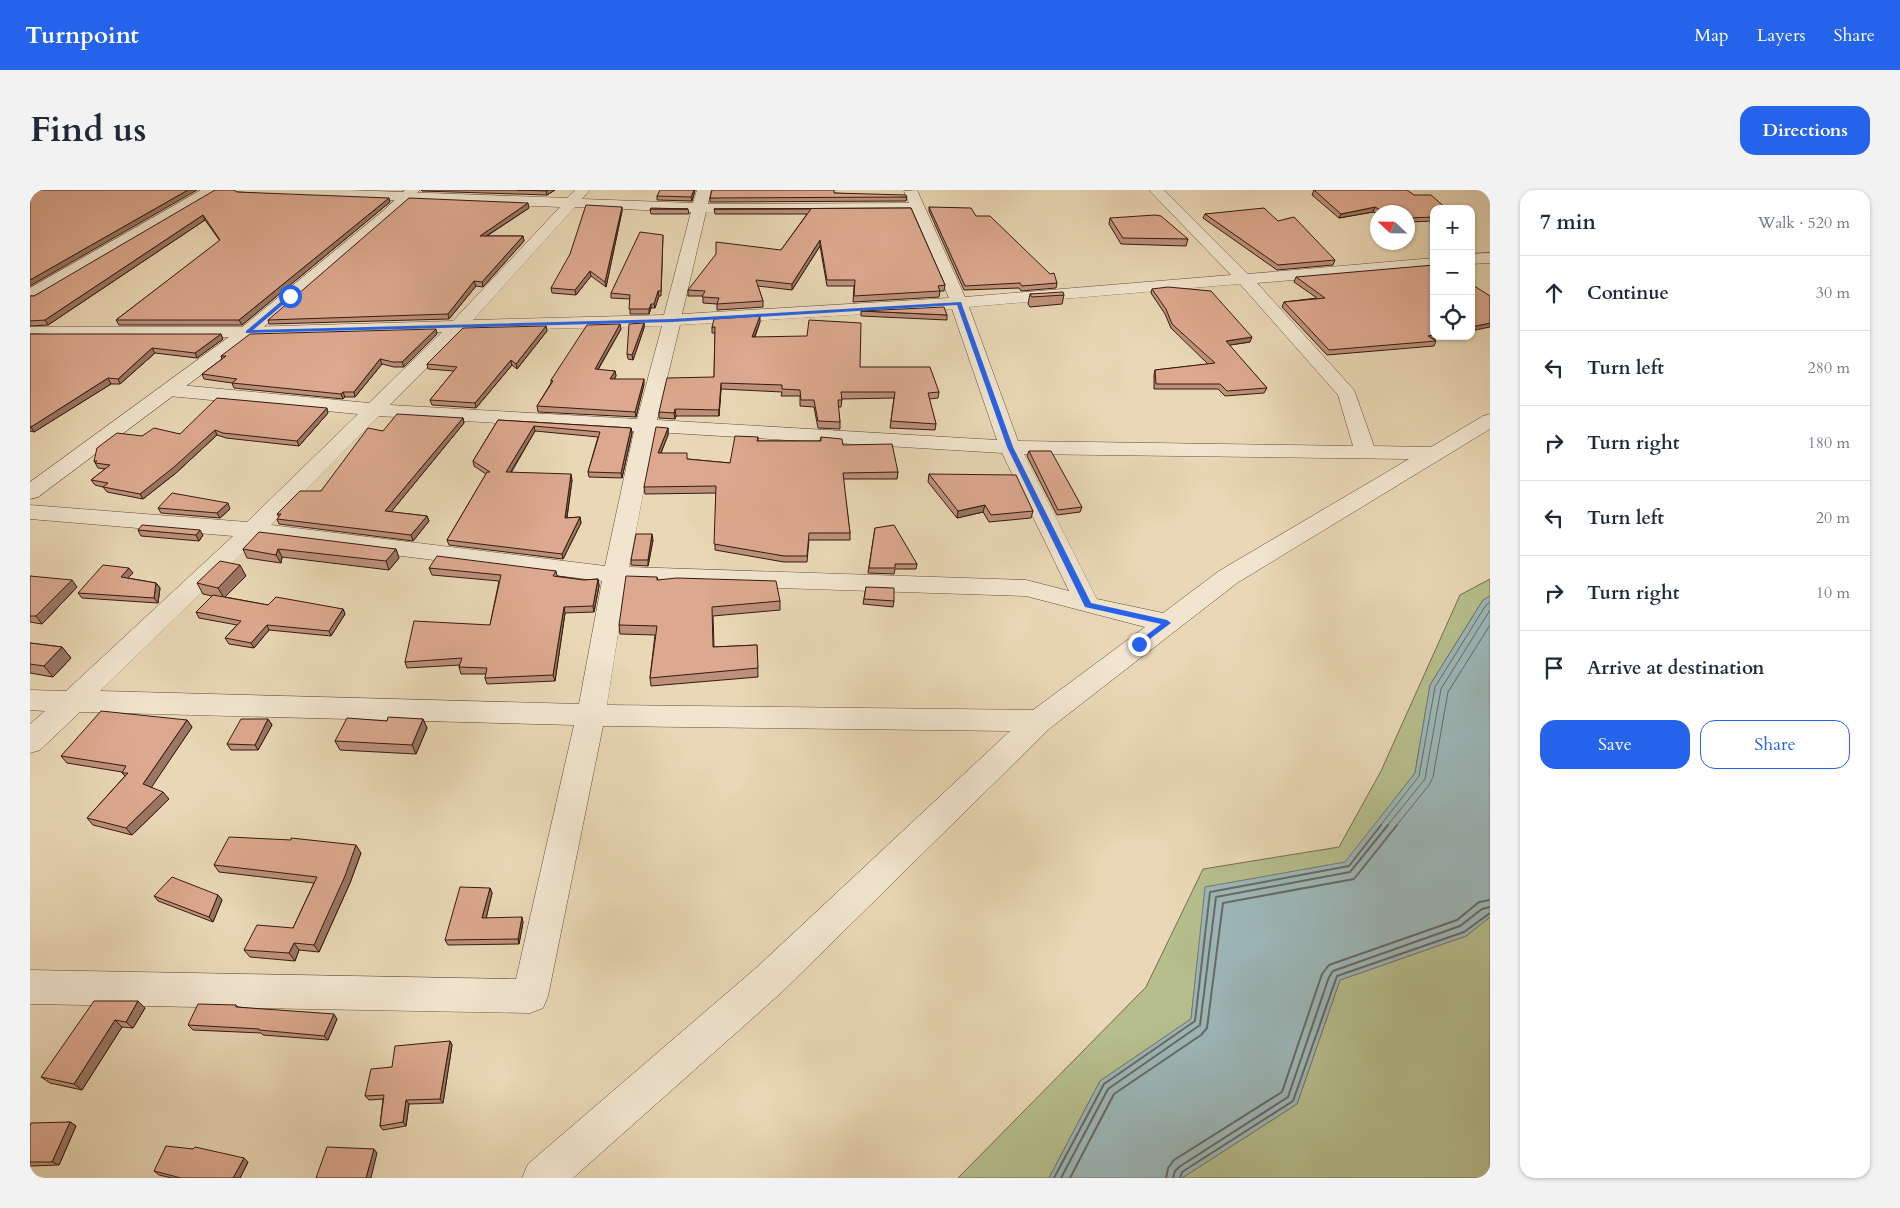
<!DOCTYPE html>
<meta charset="utf-8">
<style>
body{margin:0;font-family:Cardo,serif;background:#f2f2f3;color:#1f2937}
.controls{position:absolute;right:15px;top:15px;display:grid;overflow:hidden;border-radius:10px;box-shadow:0 1px 4px #0004}
.controls button{width:45px;height:45px;display:grid;place-items:center;padding:0;border:0;border-bottom:1px solid #e0e1e3;background:#fff;color:#1f2937;font:25px sans-serif}
.compass{position:absolute;left:1340px;top:15px;width:45px;height:45px;border-radius:50%;background:#fff;box-shadow:0 1px 4px #0004;rotate:292deg}
.stop{position:absolute;width:15px;height:15px;margin:-11px;border:4px solid #2563eb;border-radius:50%;background:#fff}
.stop.end{background:#2563eb;border-color:#fff;box-shadow:0 1px 5px #0008}
.list{margin:0;padding:0;list-style:none}
h2{display:flex;justify-content:space-between;align-items:center;height:65px;margin:0;padding:0 20px;font-size:21px}
h2 small{font-size:16px;font-weight:400;color:#747a83}
.list li{display:grid;grid-template-columns:32px 1fr auto;gap:15px;align-items:center;box-sizing:border-box;height:75px;padding:0 20px;border-top:1px solid #e0e1e3}
.list b{display:block;font-size:19px;white-space:nowrap}
.list em{font-size:16px;font-style:normal;color:#747a83}
.actions{display:flex;gap:10px;padding:15px 20px}
.actions a{flex:1;padding:11px 0;border:1px solid #2563eb;border-radius:15px;text-align:center;font-size:18px;color:#2563eb}
.actions .main{background:#2563eb;color:#fff}
.icon{flex:none;width:28px;height:28px;fill:none;stroke:currentColor;stroke-width:2;stroke-linecap:round;stroke-linejoin:round}
.map{position:relative;flex:none;width:1460px;height:988px;overflow:hidden;border-radius:15px}
header{display:flex;align-items:center;gap:30px;box-sizing:border-box;height:70px;padding:0 25px;background:#2563eb;color:#fff}
header strong{font-size:24px}
nav{display:flex;gap:28px;margin-inline-start:auto;font-size:18px}
.intro{display:flex;align-items:center;justify-content:space-between;box-sizing:border-box;height:120px;padding:0 30px}
h1{margin:0;font-size:35px}
.button{padding:12px 22px;border-radius:15px;background:#2563eb;color:#fff;font-size:18px;font-weight:700}
main{display:flex;gap:30px;padding:0 30px}
aside{flex:1;background:#fff;border-radius:15px;box-shadow:0 1px 4px #0004}
.map>svg:first-child{display:block}
.green{fill:#b6be8d;stroke:#766c4e}
.water{fill:#9cb7b8;stroke:#737974}
.lines{fill:none;stroke-linecap:round;stroke-linejoin:round}
.shore-far1{stroke:#686963;stroke-width:1}
.shore{stroke:#686963;stroke-width:2}
.street-casing{stroke:#624a38;stroke-width:1}
.secondary-casing{stroke:#351b0e;stroke-width:1}
.street{fill:#f1e5cf;fill-rule:evenodd}
.secondary{fill:#f1e5cf;fill-rule:evenodd}
.wall{fill:#bd907b;stroke:#351b0e}
.shaded-wall{fill:#9a7664;stroke:#351b0e}
.building{fill:#dca88f;stroke:#351b0e}
.route{fill:#2563eb}
</style>
<header>
<strong>Turnpoint</strong>
<nav><a>Map</a><a>Layers</a><a>Share</a></nav>
</header>
<div class="intro"><h1>Find us</h1><a class="button">Directions</a></div>
<main>
<div class="map">
<svg width="1460" height="988" viewBox="0 0 1460 988">
<rect width="100%" height="100%" fill="#e9d7b5"/>
<filter id="stains"><feTurbulence type="fractalNoise" baseFrequency=".004" numOctaves="4"/><feColorMatrix values="0 0 0 0 .2 0 0 0 0 .09 0 0 0 0 .02 0 0 0 .5 -.17"/></filter>
<radialGradient id="worn" r=".72"><stop offset=".6" stop-color="#630" stop-opacity="0"/><stop offset="1" stop-color="#630" stop-opacity=".3"/></radialGradient>
<!-- green -->
<g class="green">
<path d="M1460 389V406L1453 410 1400 495 1385 583 1315 673 1176 697 1161 829 1070 891 1019 988H928L1116 797 1173 679 1309 657 1351 581 1430 405Z"/>
<path d="M1460 727V988H1152L1267 914 1310 790 1436 746Z"/>
</g>
<!-- water -->
<path class="water" d="M1460 406V727L1436 746 1310 790 1267 914 1152 988H1019L1070 891 1161 829 1175 697 1315 672 1385 583 1400 495 1453 410Z"/>
<g class="lines">
<!-- shore-far1 -->
<g class="shore-far1">
<path d="M1350 636 1389 586 1405 497 1456 415 1460 412"/>
<path d="M1357 636 1395 589 1411 499 1460 420"/>
<path d="M1366 636 1399 595 1403 587 1418 502 1460 435"/>
</g>
<!-- shore -->
<g class="shore">
<path d="M1024 988 1074 894 1165 831 1180 702 1319 676 1351 635"/>
<path d="M1031 988 1078 899 1170 835 1186 707 1320 682 1358 635"/>
<path d="M1040 988 1084 904 1171 845 1177 838 1193 713 1324 689 1367 635"/>
<path d="M1136 988 1138 978 1144 970 1252 902 1292 784 1299 775 1427 730 1449 712 1460 710"/>
<path d="M1143 988 1145 981 1149 977 1258 907 1299 787 1303 781 1430 736 1452 719 1460 717"/>
<path d="M1150 988 1152 982 1263 911 1307 786 1434 742 1460 723"/>
</g>
<!-- street casing -->
<g class="street-casing">
<g id="street">
<path d="M171 0H188L186 3 6 109 0 110V98Z"/>
<path d="M202 0H318L537 8 545 0H560L552 9 663 13 667 0H681L678 14 879 13 874 1 887 0 935 107 1201 85 1119 0H1134L1218 84 1404 68V78L1227 93 1324 200 1344 256 1401 257 1453 226 1460 224V239L1207 393 1019 539 752 802 543 988H492L498 974 726 778 980 541 573 536 518 806 513 818 500 823 0 814V780L486 789 544 535 50 522 10 560 0 563V534L15 521 0 520V500L36 501 203 346 0 329V315L217 332 328 224 139 206 132 204 129 200 132 196 139 194 339 213 412 142 217 147H0V137H217L423 131 530 17 209 4ZM545 17 661 22 634 125 443 130ZM882 21 919 108 652 124 676 22ZM1210 94 1308 205 1323 256 988 251 939 117ZM922 119 967 250 627 230 650 135ZM632 136 607 229 360 215 433 141ZM349 226 604 241 575 376 241 335ZM625 242 972 263 1039 401 996 390 599 377ZM994 264 1379 269 1189 381 1133 423 1067 409ZM228 348 572 391 549 514 70 501ZM596 393 996 406 1115 437 1003 520 577 515Z"/>
<path d="M1460 63V73L1441 74V64Z"/>
</g>
</g>
<!-- secondary casing -->
<g class="secondary-casing">
<path id="secondary" d="M375 0H390L364 26 223 146 8 307 0 309V292L211 138 354 20Z"/>
</g>
<!-- street -->
<use href="#street" class="street"/>
<!-- secondary -->
<use href="#secondary" class="secondary"/>
</g>
<!-- wall -->
<g class="wall">
<path d="M391 0H525L517 5 392 1Z"/>
<path d="M665 0 662 11 627 10V6Z"/>
<path d="M1284 0 1404 19V31L1378 32V22H1348V24L1343 22 1309 28 1282 5Z"/>
<path d="M207 2 360 12 212 135H89L86 130 190 51 175 30 18 135 0 136V106H4Z"/>
<path d="M804 3 877 7 876 11 680 12V8Z"/>
<path d="M899 17 946 26 1027 93 1026 98 991 101 989 98 934 100 899 21Z"/>
<path d="M499 18 457 46H493L494 51 453 97 446 96 419 129 239 134 238 130Z"/>
<path d="M881 18 915 95 914 101H910L909 107 823 112 824 96H797L790 56 762 100 728 96 733 111V117L687 120V114L673 113V106H658V100L751 60 777 24H685L684 19Z"/>
<path d="M620 19H658L659 24H621Z"/>
<path d="M592 21 576 97 561 86 546 105 522 103 521 98Z"/>
<path d="M1175 24 1248 31 1305 70 1303 75 1247 80 1173 28Z"/>
<path d="M1080 28 1158 49 1156 56 1091 54 1079 34Z"/>
<path d="M633 45 631 106H629L625 118H621L619 124H600V109L581 108V103Z"/>
<path d="M1266 87 1404 149 1406 151 1404 156 1297 165 1252 117 1254 112 1287 108 1264 92Z"/>
<path d="M1122 99 1220 152 1199 155 1237 198 1234 203 1195 206 1188 199H1124V185L1125 180 1178 174 1141 138 1135 124 1121 103Z"/>
<path d="M1000 104 1034 105 1032 114 1000 117 998 114Z"/>
<path d="M831 121 917 125V130L831 126Z"/>
<path d="M730 132 725 147 830 177 909 202 908 208 899 209 906 234 905 240 860 238 864 208 812 209 811 217H808L810 232V239L788 238 784 217 770 216V206H751L752 202 691 199 689 226H646L645 229 629 228V222L684 187 685 143H682V137Z"/>
<path d="M614 133V138L603 170 598 169 597 164Z"/>
<path d="M516 136 517 141 487 179 482 175 446 218 402 215 400 210 424 181 398 179 397 174Z"/>
<path d="M591 139 568 180 585 181 586 186 584 189 614 194 606 227 508 222 507 216 521 193V190Z"/>
<path d="M0 144 193 149 167 168 125 163 90 194H81L4 242 0 241Z"/>
<path d="M407 144 374 177H364L352 174 325 207H315L313 209 204 198 202 193 174 189 172 184 192 169 191 166Z"/>
<path d="M298 223 269 256 196 248 187 245 146 283 113 309 77 302 73 297 65 295 61 290 75 279 68 278 64 271 112 246 150 244Z"/>
<path d="M433 228 434 233 361 322 397 326 399 331 383 351 249 334 247 329 249 327 247 324 291 301 353 241Z"/>
<path d="M468 230 601 238 602 243 592 288 559 287 558 282 568 247 505 241 481 283 542 290 537 328 550 327 551 333 533 369 419 355 417 350 456 284 444 276 443 271Z"/>
<path d="M638 238V245L631 263 657 269 700 273 728 247V251H790L791 247 813 255 868 282 867 289H813L820 343V350H779L777 372H754L685 360 686 303 615 304 614 297Z"/>
<path d="M999 261 1052 317 1050 322 1027 325 997 266Z"/>
<path d="M899 284 1003 321 1001 328 959 332 953 322 927 328 898 292Z"/>
<path d="M128 318 200 319 190 328 131 323Z"/>
<path d="M845 338 887 374 886 379H865L864 384 838 383Z"/>
<path d="M108 340 173 345 169 351 111 346Z"/>
<path d="M623 350 618 376 601 375V370Z"/>
<path d="M213 359H366L369 368 359 380 252 367 251 373 217 368Z"/>
<path d="M399 378 526 381 527 386 554 390 568 389 569 396 564 422 535 423 525 491 457 494 455 488 456 484H431L429 477 430 475 377 478 375 472 460 435 469 391 402 385Z"/>
<path d="M103 383 98 388 126 393 130 398 128 413 52 408 48 403Z"/>
<path d="M0 386 47 397 12 434 0 432Z"/>
<path d="M216 386 195 407 238 415 313 419 315 424 301 446 239 440 224 458 199 454 195 448 207 435 169 428 166 422 182 406 173 404 167 393Z"/>
<path d="M627 387 628 390 750 411V420L683 426 684 457 727 455 728 487 621 496 620 488 625 445 590 444 589 435Z"/>
<path d="M836 397 864 411 863 417 833 414Z"/>
<path d="M0 453 32 457 41 468 23 487 0 483Z"/>
<path d="M238 529 242 535 228 560H201L197 554Z"/>
<path d="M393 529 397 538 386 564 310 560 305 551 357 531Z"/>
<path d="M157 530 162 537 121 597 139 609 102 645 63 635 57 628 95 586 92 583V582L37 573 31 566Z"/>
<path d="M331 663 320 693 289 762 269 760 265 771 220 767 214 760 263 738 284 693 189 682 184 675Z"/>
<path d="M460 698 462 703 456 728 493 732 489 754 418 755 415 750Z"/>
<path d="M188 705 192 710 183 732 128 711 124 706Z"/>
<path d="M108 811 115 818 103 838 92 837 52 900 20 893 11 887Z"/>
<path d="M206 815 208 817 307 829 298 850 233 845 231 843 163 840 158 835Z"/>
<path d="M420 851 422 855 413 913 379 914 376 936 353 940 350 936 353 909 339 910 335 906 362 877Z"/>
<path d="M40 932 46 936 29 975 0 976V936Z"/>
<path d="M214 968 218 972 210 988H142L129 985 124 981Z"/>
</g>
<!-- shaded-wall -->
<g class="shaded-wall">
<path d="M158 0H167L0 96V90Z"/>
<path d="M518 0H525L517 5 516 1Z"/>
<path d="M664 0H665L662 11 661 7Z"/>
<path d="M359 8 360 12 212 135 209 130Z"/>
<path d="M498 13 499 18 450 50V46Z"/>
<path d="M592 17V21L576 97 575 92Z"/>
<path d="M1345 17 1343 22 1309 28 1311 24Z"/>
<path d="M173 25 175 30 18 135 15 130Z"/>
<path d="M493 46 494 51 453 97 452 92Z"/>
<path d="M790 50V56L762 100V94Z"/>
<path d="M560 81 561 86 546 105 545 100Z"/>
<path d="M444 91 446 96 419 129 418 124Z"/>
<path d="M628 101 629 106 625 118 624 114Z"/>
<path d="M621 114V118L619 124V119Z"/>
<path d="M730 126V132L722 153V147Z"/>
<path d="M614 133V138L603 170 602 165Z"/>
<path d="M1460 133V137L1441 141V137Z"/>
<path d="M590 134 591 139 565 184V179Z"/>
<path d="M516 136 517 141 487 179 486 174Z"/>
<path d="M406 139 407 144 374 177 372 172Z"/>
<path d="M191 144 193 149 167 168 165 163Z"/>
<path d="M1404 145V146H1418L1395 151 1398 146Z"/>
<path d="M1222 147 1220 152 1194 156 1196 151Z"/>
<path d="M122 158 125 163 90 194 88 189Z"/>
<path d="M350 169 352 174 325 207 324 202Z"/>
<path d="M481 170 482 175 446 218 445 213Z"/>
<path d="M585 181 586 186 581 194 580 189Z"/>
<path d="M78 188 81 194 4 242 1 237Z"/>
<path d="M614 189V194L606 227 605 222Z"/>
<path d="M691 193V199L689 226V220Z"/>
<path d="M313 202 315 207 313 209 311 204Z"/>
<path d="M297 218 298 223 269 256 267 251Z"/>
<path d="M645 219 646 226 645 229 644 223Z"/>
<path d="M433 228 434 233 357 327 355 321Z"/>
<path d="M504 236 505 241 477 288 476 282Z"/>
<path d="M601 238 602 243 592 288 591 283Z"/>
<path d="M638 238V245L628 270V263Z"/>
<path d="M185 240 187 245 146 283 113 309 110 304Z"/>
<path d="M541 284 542 290 536 333 535 328Z"/>
<path d="M198 313 200 319 190 328 187 323Z"/>
<path d="M955 315 953 322 927 328 928 321Z"/>
<path d="M397 326 399 331 383 351 381 345Z"/>
<path d="M550 327 551 333 533 369 532 364Z"/>
<path d="M170 340 173 345 169 351 166 345Z"/>
<path d="M622 344 623 350 618 376V370Z"/>
<path d="M248 359 252 367 251 373 246 365Z"/>
<path d="M366 359 369 368 359 380 356 371Z"/>
<path d="M210 375 216 386 194 408 188 398Z"/>
<path d="M99 378 103 383 94 392 91 387Z"/>
<path d="M568 389 569 396 564 422 563 416Z"/>
<path d="M42 390 47 397 12 434 6 426Z"/>
<path d="M126 393 130 398 128 413 124 408Z"/>
<path d="M534 417 535 423 525 491 523 485Z"/>
<path d="M313 419 315 424 301 446 299 441Z"/>
<path d="M237 435 239 440 224 458 221 453Z"/>
<path d="M32 457 41 468 23 487 14 476Z"/>
<path d="M238 529 242 535 228 560 225 555Z"/>
<path d="M393 529 397 538 386 564 382 555Z"/>
<path d="M157 530 162 537 119 601 113 594Z"/>
<path d="M133 602 139 609 102 645 96 638Z"/>
<path d="M326 655 331 663 320 693 289 762 284 755Z"/>
<path d="M460 698 462 703 455 733 452 728Z"/>
<path d="M188 705 192 710 183 732 179 727Z"/>
<path d="M492 727 493 732 489 754 488 749Z"/>
<path d="M264 753 269 760 265 771 259 763Z"/>
<path d="M108 811 115 818 103 838 96 832Z"/>
<path d="M304 824 307 829 298 850 294 846Z"/>
<path d="M85 830 92 837 52 900 44 894Z"/>
<path d="M420 851 422 855 413 913 410 909Z"/>
<path d="M376 910 379 914 376 936 373 932Z"/>
<path d="M40 932 46 936 29 975 22 972Z"/>
<path d="M344 959 347 963 341 988H336Z"/>
<path d="M214 968 218 972 210 988H203Z"/>
</g>
<!-- building -->
<g class="building">
<path d="M0 0H158L0 90Z"/>
<path d="M185 0H204L207 2 359 8 209 130H86L190 50 173 25 15 130 0 131V106H4Z"/>
<path d="M487 0H518L516 1Z"/>
<path d="M630 0H664L661 7 627 6Z"/>
<path d="M682 0H804V3L876 5 877 7 680 8Z"/>
<path d="M1284 0H1377L1384 5H1401L1417 19H1404V27L1378 28V22H1354L1345 17 1311 24Z"/>
<path d="M379 8 498 13 450 46H493L452 92 444 91 418 124 238 130Z"/>
<path d="M556 15 592 17 575 92 560 81 545 100 521 98 540 64Z"/>
<path d="M899 17 941 18 946 26H960L1020 84 1024 83 1027 93 992 96 990 93 935 96Z"/>
<path d="M621 18 658 19H620Z"/>
<path d="M881 18 915 95 908 96 910 101 824 106 825 90H797L790 50 762 94 726 90 733 111 687 114 689 108 672 107 675 101 658 100 686 64V52L751 60 781 19H684Z"/>
<path d="M1234 18 1248 31 1264 27 1305 70 1248 75 1175 24Z"/>
<path d="M1125 25 1131 26 1158 49 1093 48 1080 28Z"/>
<path d="M610 42 633 45 631 101H628L624 114H621L619 119H599L600 105 581 103Z"/>
<path d="M1404 75V145L1398 146 1406 151 1299 160 1254 112 1295 108 1266 87Z"/>
<path d="M1441 94 1460 106V133L1441 137Z"/>
<path d="M1138 97 1181 101 1222 147 1196 151 1237 198 1197 201 1190 194H1126L1125 180 1185 173 1142 134 1136 119 1122 99Z"/>
<path d="M1033 102 1034 105 1002 107 1000 104Z"/>
<path d="M914 117 917 125 831 121Z"/>
<path d="M730 126 722 147 777 146 779 130 831 133 830 177H900L909 202 898 203 906 234 861 231 865 202H811L812 210H808L810 232 788 231 784 210H771L770 200 752 199V195L691 193 689 220 645 219 644 223 629 222 637 188 684 187 685 137H682L684 129Z"/>
<path d="M614 133 602 165 597 164 599 134Z"/>
<path d="M590 134 565 179 585 181 580 189H614L605 222 507 216 523 191 521 190 557 135Z"/>
<path d="M516 136 486 174 481 170 445 213 400 210 427 177 397 174 433 138Z"/>
<path d="M406 139 372 172H363L350 169 324 202H313L311 204 202 193 207 189 172 184 196 166H191L220 144Z"/>
<path d="M0 144H191L165 163 122 158 88 189 78 188 1 237 0 236Z"/>
<path d="M187 208 297 218 267 251 193 243 185 240 144 277 110 304 73 297 78 293 61 290 80 275 65 273 67 271H64L67 258 87 243 112 246 124 238 150 244Z"/>
<path d="M367 224 433 228 355 321 397 326 381 345 247 329 251 324H247L270 301H291L338 238 353 241Z"/>
<path d="M468 230 601 238 591 283 558 282 570 242 504 236 476 282 541 284 535 328 550 327 532 364 417 350 457 282H460L443 271Z"/>
<path d="M626 237 638 238 628 263H657V269L700 273 705 246 728 247 727 251H791V247L812 249 813 255 862 254 868 282 813 283 820 343H779L777 366H754L684 354 686 296 614 297Z"/>
<path d="M999 261H1021L1052 317 1028 320Z"/>
<path d="M899 284 986 285 1003 321 961 325 955 315 928 321Z"/>
<path d="M142 303 198 313 187 323 128 318Z"/>
<path d="M112 335 170 340 166 345 108 340Z"/>
<path d="M864 335 887 374H865V378H839L845 338Z"/>
<path d="M229 342 366 359 356 371 248 359 246 365 213 359Z"/>
<path d="M606 344H622L618 370H601Z"/>
<path d="M407 366 526 381 523 386 554 390 568 389 563 416 534 417 523 485 455 488 457 478 429 477 432 468 375 472 384 431 460 435 471 385 399 378Z"/>
<path d="M190 371 210 375 188 398 167 393Z"/>
<path d="M73 375 99 378 91 387 126 393 124 408 48 403Z"/>
<path d="M0 386 42 390 6 426H0Z"/>
<path d="M596 386 627 387V390L647 388 746 391 750 411 682 417 683 457 727 455 728 478 620 488 627 436 589 435Z"/>
<path d="M836 397 864 398V411L834 409Z"/>
<path d="M183 405 238 415 246 407 313 419 299 441 237 435 221 453 195 448 211 431 166 422Z"/>
<path d="M0 453 32 457 14 476 0 474Z"/>
<path d="M71 521 157 530 113 594 133 602 96 638 57 628 98 583H92L96 576 31 566Z"/>
<path d="M358 527 393 529 382 555 305 551 317 528 357 531Z"/>
<path d="M211 529H238L225 555 197 554Z"/>
<path d="M199 647 261 650V648L326 655 315 686 284 755 264 753 259 763 214 760 227 735 263 738 287 687 184 675Z"/>
<path d="M142 687 188 705 179 727 124 706Z"/>
<path d="M430 697 460 698 452 728 492 727 488 749 415 750Z"/>
<path d="M64 811H108L96 832 85 830 44 894 11 887Z"/>
<path d="M168 814 206 815V817L304 824 294 846 229 840V839L158 835Z"/>
<path d="M420 851 410 909 376 910 373 932 350 936 354 905 335 906 341 879 362 877 365 856Z"/>
<path d="M40 932 22 972H0V936L1 933Z"/>
<path d="M136 956 163 959 165 957 214 968 203 988H151L124 981Z"/>
<path d="M297 957 344 959 336 988H286Z"/>
</g>
<!-- route -->
<path class="route" d="M260 104 262 107 223 140 642 129 931 112 983 257 1061 413 1137 430 1141 433 1109 457 1106 456V453L1131 434 1055 417 977 257 927 115 642 132 216 143V141Z"/>
<rect width="100%" height="100%" filter="url(#stains)"/>
<rect width="100%" height="100%" fill="url(#worn)"/>
</svg>
<div class="controls">
<button>+</button>
<button>−</button>
<button><svg class="icon" aria-label="locate" viewBox="0 0 24 24"><circle cx="12" cy="12" r="6"/><path d="M12 2v4M12 18v4M2 12h4M18 12h4"/></svg></button>
</div>
<svg class="compass" viewBox="-18 -18 36 36"><path d="M0-13l5 13h-10z" fill="#e53935"/><path d="M0 13l5-13h-10z" fill="#747a83"/></svg>
<div class="stop" style="left:260px;top:106px"></div>
<div class="stop end" style="left:1109px;top:454px"></div>
</div>
<aside>
<h2>7 min<small>Walk · 520 m</small></h2>
<ul class="list">
<li><svg class="icon" aria-label="ahead" viewBox="0 0 24 24"><path d="M12 20V5M6 11l6-6 6 6"/></svg><div><b>Continue</b></div><em>30 m</em></li>
<li><svg class="icon" aria-label="left" viewBox="0 0 24 24"><path d="M17 20v-9H6M10 6l-5 5 5 5"/></svg><div><b>Turn left</b></div><em>280 m</em></li>
<li><svg class="icon" aria-label="right" viewBox="0 0 24 24"><path d="M7 20v-9h11M14 6l5 5-5 5"/></svg><div><b>Turn right</b></div><em>180 m</em></li>
<li><svg class="icon" aria-label="left" viewBox="0 0 24 24"><path d="M17 20v-9H6M10 6l-5 5 5 5"/></svg><div><b>Turn left</b></div><em>20 m</em></li>
<li><svg class="icon" aria-label="right" viewBox="0 0 24 24"><path d="M7 20v-9h11M14 6l5 5-5 5"/></svg><div><b>Turn right</b></div><em>10 m</em></li>
<li><svg class="icon" aria-label="arrive" viewBox="0 0 24 24"><path d="M6 21V4h12l-3 4 3 4H6"/></svg><div><b>Arrive at destination</b></div></li>
</ul>
<div class="actions"><a class="main">Save</a><a>Share</a></div>
</aside>
</main>
